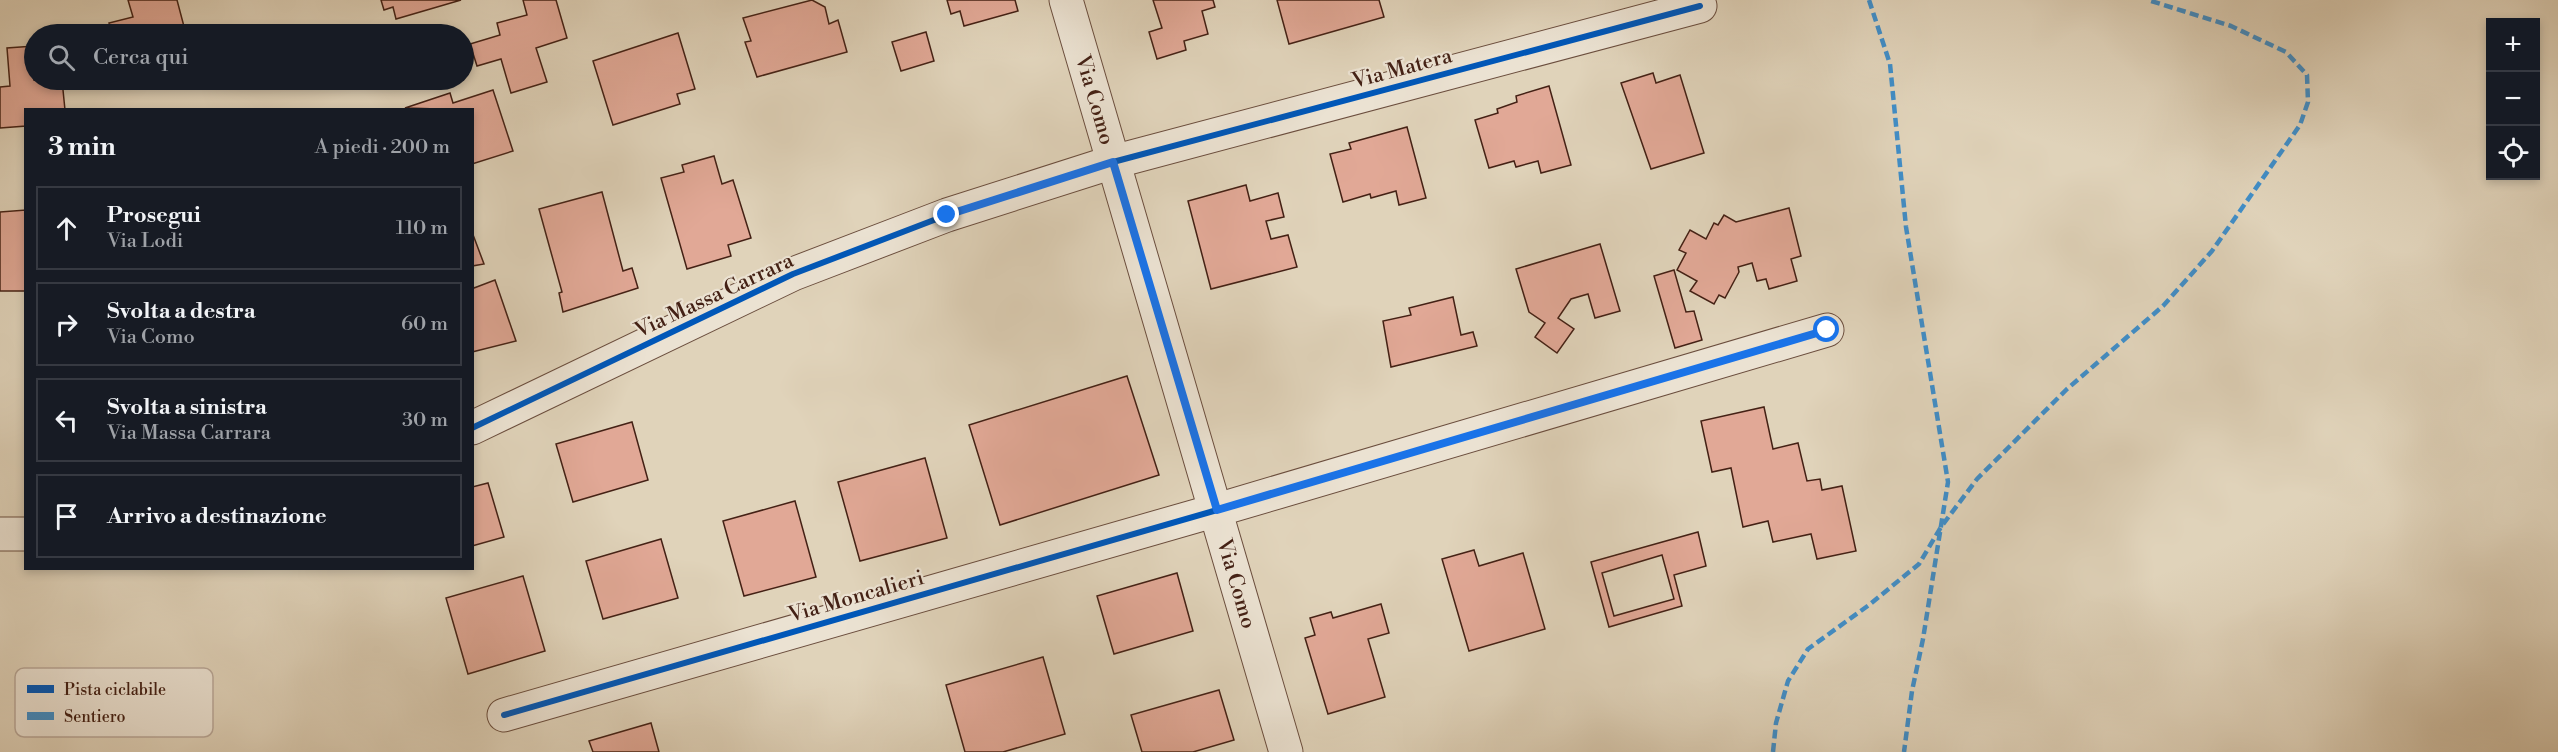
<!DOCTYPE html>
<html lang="it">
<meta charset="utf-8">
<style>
body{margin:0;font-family:"Libre Bodoni",serif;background:#20242c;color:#f1f3f6}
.controls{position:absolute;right:18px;top:18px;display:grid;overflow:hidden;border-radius:0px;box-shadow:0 3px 9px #0003}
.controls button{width:54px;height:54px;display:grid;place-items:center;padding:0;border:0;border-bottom:2px solid #363941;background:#171b24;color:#f1f3f6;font:30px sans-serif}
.stop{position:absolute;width:18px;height:18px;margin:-14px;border:4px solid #1a73e8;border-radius:50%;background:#fff}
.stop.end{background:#1a73e8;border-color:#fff;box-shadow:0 2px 6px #0008}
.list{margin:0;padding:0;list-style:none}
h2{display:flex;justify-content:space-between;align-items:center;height:78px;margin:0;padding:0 24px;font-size:26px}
h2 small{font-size:20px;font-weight:400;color:#9ea1a6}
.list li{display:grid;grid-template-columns:39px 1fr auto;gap:18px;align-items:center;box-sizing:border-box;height:84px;margin:0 12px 12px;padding:0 12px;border:2px solid #363941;border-radius:0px}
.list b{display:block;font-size:22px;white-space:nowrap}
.list p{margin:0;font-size:20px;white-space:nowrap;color:#9ea1a6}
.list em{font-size:20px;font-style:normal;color:#9ea1a6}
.icon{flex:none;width:33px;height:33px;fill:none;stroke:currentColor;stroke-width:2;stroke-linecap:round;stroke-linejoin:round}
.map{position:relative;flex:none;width:2558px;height:752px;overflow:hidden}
.search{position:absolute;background:#171b24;box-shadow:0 3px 9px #0003;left:24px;top:24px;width:450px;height:66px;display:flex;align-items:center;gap:15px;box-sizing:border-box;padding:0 21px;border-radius:33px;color:#9ea1a6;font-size:22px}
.panel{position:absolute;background:#171b24;box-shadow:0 3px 9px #0003;left:24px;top:108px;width:450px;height:462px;border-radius:0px}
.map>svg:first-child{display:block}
.building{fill:#e1a896;stroke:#442115;stroke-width:1.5;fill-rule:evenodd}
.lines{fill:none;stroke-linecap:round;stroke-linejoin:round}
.minor-casing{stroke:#6b4e3e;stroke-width:35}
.minor{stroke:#ebe2d2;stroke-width:33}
.quiet{stroke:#408ec8;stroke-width:4.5;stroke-dasharray:9 4.5;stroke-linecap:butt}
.cycleway-casing{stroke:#ebe2d2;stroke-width:10}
.cycleway{stroke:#0057b8;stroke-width:6}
.route{stroke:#1a73e8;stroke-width:8}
.labels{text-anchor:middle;stroke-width:4.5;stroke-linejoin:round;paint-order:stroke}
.street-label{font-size:21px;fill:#442115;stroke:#ebe2d2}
.key{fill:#ebe2d2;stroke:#b9a899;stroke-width:1.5}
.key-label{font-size:16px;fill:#442115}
</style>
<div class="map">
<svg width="2558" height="752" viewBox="0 0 2558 752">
<rect width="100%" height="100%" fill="#e0d3ba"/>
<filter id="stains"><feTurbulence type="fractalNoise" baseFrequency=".00333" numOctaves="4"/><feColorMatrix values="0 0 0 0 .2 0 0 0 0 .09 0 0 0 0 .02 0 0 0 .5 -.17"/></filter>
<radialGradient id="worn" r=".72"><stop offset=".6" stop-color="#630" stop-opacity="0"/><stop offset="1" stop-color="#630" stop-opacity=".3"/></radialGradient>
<!-- building -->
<g class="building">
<path d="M128 0H177L186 34H113L109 23 133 17Z"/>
<path d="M381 0H461L396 19 393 7 384 10Z"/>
<path d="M523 0H556L567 38 536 48 547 82 511 93 501 59 477 66 470 44 500 35 497 23 527 15Z"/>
<path d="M812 0 825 7 829 24 838 20 847 52 757 77 745 42 751 41 743 18Z"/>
<path d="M947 0H1015L1018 11 964 26 960 11 951 14Z"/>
<path d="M1153 0H1213L1215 7 1202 11 1208 34 1184 41 1186 50 1157 59 1149 32 1162 28Z"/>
<path d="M1277 0H1379L1384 17 1289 44Z"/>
<path d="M926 32 934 61 901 71 892 42Z"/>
<path d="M678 33 695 89 677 94 680 104 613 125 593 61Z"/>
<path d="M34 46V80H62L65 110H26V126L0 128V87L10 86 7 48Z"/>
<path d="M1653 73 1656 83 1680 75 1704 153 1651 169 1621 83Z"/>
<path d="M1549 86 1571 165 1541 173 1538 161 1516 167 1514 161 1489 168 1475 120 1498 113 1497 109 1517 102 1516 96Z"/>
<path d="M493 90 513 151 472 164V110L405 108 450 93 453 103Z"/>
<path d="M1407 127 1426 198 1399 205 1396 191 1371 198 1370 194 1343 202 1330 154 1351 149 1349 143Z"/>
<path d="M714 156 722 184 733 180 751 238 728 245 731 256 687 269 661 178 684 172 682 165Z"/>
<path d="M1246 185 1250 201 1278 193 1284 217 1266 221 1271 239 1288 235 1297 267 1211 289 1188 201Z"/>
<path d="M602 192 623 271 632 268 638 288 563 312 559 293 562 292 539 209Z"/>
<path d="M1789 208 1801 256 1791 259 1797 281 1769 289 1766 279 1757 281 1752 263 1738 267 1739 272 1725 298 1719 295 1714 304 1690 291 1697 281 1677 270 1686 253 1679 250 1690 230 1706 239 1714 223 1718 225 1724 215 1736 222Z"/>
<path d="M26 210V291H0V212Z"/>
<path d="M472 232 484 264 472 266Z"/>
<path d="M1600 244 1620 311 1595 318 1588 294 1571 299 1558 318 1574 329 1557 353 1535 337 1545 323 1529 312 1516 269Z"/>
<path d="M1674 270 1686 312 1694 311 1702 340 1675 348 1654 276Z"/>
<path d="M495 280 516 341 472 352V284L474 288Z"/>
<path d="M1453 297 1461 335 1473 332 1477 346 1391 367 1383 321 1411 315 1409 308Z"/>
<path d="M1127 376 1159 475 1000 525 969 425Z"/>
<path d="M1764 407 1773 449 1798 443 1807 481 1820 479 1822 490 1842 486 1856 551 1817 559 1811 534 1773 542 1768 521 1743 527 1731 468 1712 472 1701 421Z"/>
<path d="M632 422 648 480 573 502 556 444Z"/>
<path d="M925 458 947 538 860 561 838 482Z"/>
<path d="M488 483 504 537 472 546V487Z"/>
<path d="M795 501 816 577 744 596 723 521Z"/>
<path d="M1698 532 1706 566 1674 575 1682 606 1609 627 1591 562ZM1662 555 1674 599 1614 616 1602 573Z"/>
<path d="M661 539 678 598 603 619 586 561Z"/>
<path d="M1474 550 1479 566 1523 553 1545 629 1469 651 1442 559Z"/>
<path d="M1177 573 1193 631 1114 654 1097 596Z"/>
<path d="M523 576 545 651 468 674 446 598Z"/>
<path d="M1381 604 1389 633 1368 639 1385 697 1328 714 1305 638 1315 635 1310 618 1331 612 1333 618Z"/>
<path d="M1043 657 1065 734 1003 752H965L946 685Z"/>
<path d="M1219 690 1234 740 1193 752H1142L1131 715Z"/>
<path d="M651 723 659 752H593L589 741Z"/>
</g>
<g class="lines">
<!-- minor casing -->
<g class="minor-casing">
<g id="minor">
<path id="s1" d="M1066 0 1286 752"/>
<path d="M472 428 793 274 947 215 1113 162 1700 6"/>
<path d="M0 534H26"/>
<path d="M504 715 1217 510 1827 330"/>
</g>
</g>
<!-- minor -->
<use href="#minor" class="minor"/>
<!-- quiet -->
<g class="quiet">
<path d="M1869 0 1890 64 1906 227 1948 482 1923 639 1912 691 1904 752"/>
<path d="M1773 752 1776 723 1788 681 1808 649 1869 605 1919 564 1941 527 1977 479 2067 389 2163 306 2212 251 2300 125 2308 102 2307 75 2286 52 2231 26 2148 0"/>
</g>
<!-- cycleway casing -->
<g class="cycleway-casing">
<g id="cycleway">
<path d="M472 428 793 274 947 215 1113 162 1700 6"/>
<path d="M504 715 1217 510 1827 330"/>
</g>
</g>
<!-- cycleway -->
<use href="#cycleway" class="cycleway"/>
</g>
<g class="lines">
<!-- route -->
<path class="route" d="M947 215 1113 162 1217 510 1827 330"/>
</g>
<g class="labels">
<!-- street labels -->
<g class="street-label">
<text transform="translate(1402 68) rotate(-15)" y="7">Via Matera</text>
<text dy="7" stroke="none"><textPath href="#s1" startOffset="104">Via Como</textPath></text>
<text transform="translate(714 295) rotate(-25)" y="7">Via Massa Carrara</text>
<text dy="7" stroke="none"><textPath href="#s1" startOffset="608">Via Como</textPath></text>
<text transform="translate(856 596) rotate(-16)" y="7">Via Moncalieri</text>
</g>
</g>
<!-- legend -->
<rect x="15" y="668" width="198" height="69" rx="9" class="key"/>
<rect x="27" y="685" width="27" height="8" fill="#0057b8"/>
<rect x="27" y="712" width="27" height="8" fill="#408ec8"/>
<g class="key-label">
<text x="64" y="695">Pista ciclabile</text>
<text x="64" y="722">Sentiero</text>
</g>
<rect width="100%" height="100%" filter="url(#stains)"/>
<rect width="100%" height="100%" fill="url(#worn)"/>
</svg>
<div class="controls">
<button>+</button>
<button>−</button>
<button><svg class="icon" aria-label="locate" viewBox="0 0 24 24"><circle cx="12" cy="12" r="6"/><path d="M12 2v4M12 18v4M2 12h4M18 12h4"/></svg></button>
</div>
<div class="stop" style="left:1827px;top:330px"></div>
<div class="stop end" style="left:947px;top:215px"></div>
<div class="search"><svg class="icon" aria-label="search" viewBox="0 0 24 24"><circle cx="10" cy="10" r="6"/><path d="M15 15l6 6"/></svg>Cerca qui</div>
<section class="panel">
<h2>3 min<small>A piedi · 200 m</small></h2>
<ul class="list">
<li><svg class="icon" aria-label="ahead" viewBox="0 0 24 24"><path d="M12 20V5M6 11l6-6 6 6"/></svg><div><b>Prosegui</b><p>Via Lodi</p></div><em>110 m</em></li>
<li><svg class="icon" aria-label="right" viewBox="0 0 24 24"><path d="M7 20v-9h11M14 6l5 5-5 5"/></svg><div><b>Svolta a destra</b><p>Via Como</p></div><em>60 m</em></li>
<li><svg class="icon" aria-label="left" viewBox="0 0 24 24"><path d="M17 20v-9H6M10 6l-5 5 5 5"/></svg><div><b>Svolta a sinistra</b><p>Via Massa Carrara</p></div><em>30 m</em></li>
<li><svg class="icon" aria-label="arrive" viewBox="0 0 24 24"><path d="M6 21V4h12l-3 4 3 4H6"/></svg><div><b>Arrivo a destinazione</b></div></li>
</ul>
</section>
</div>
